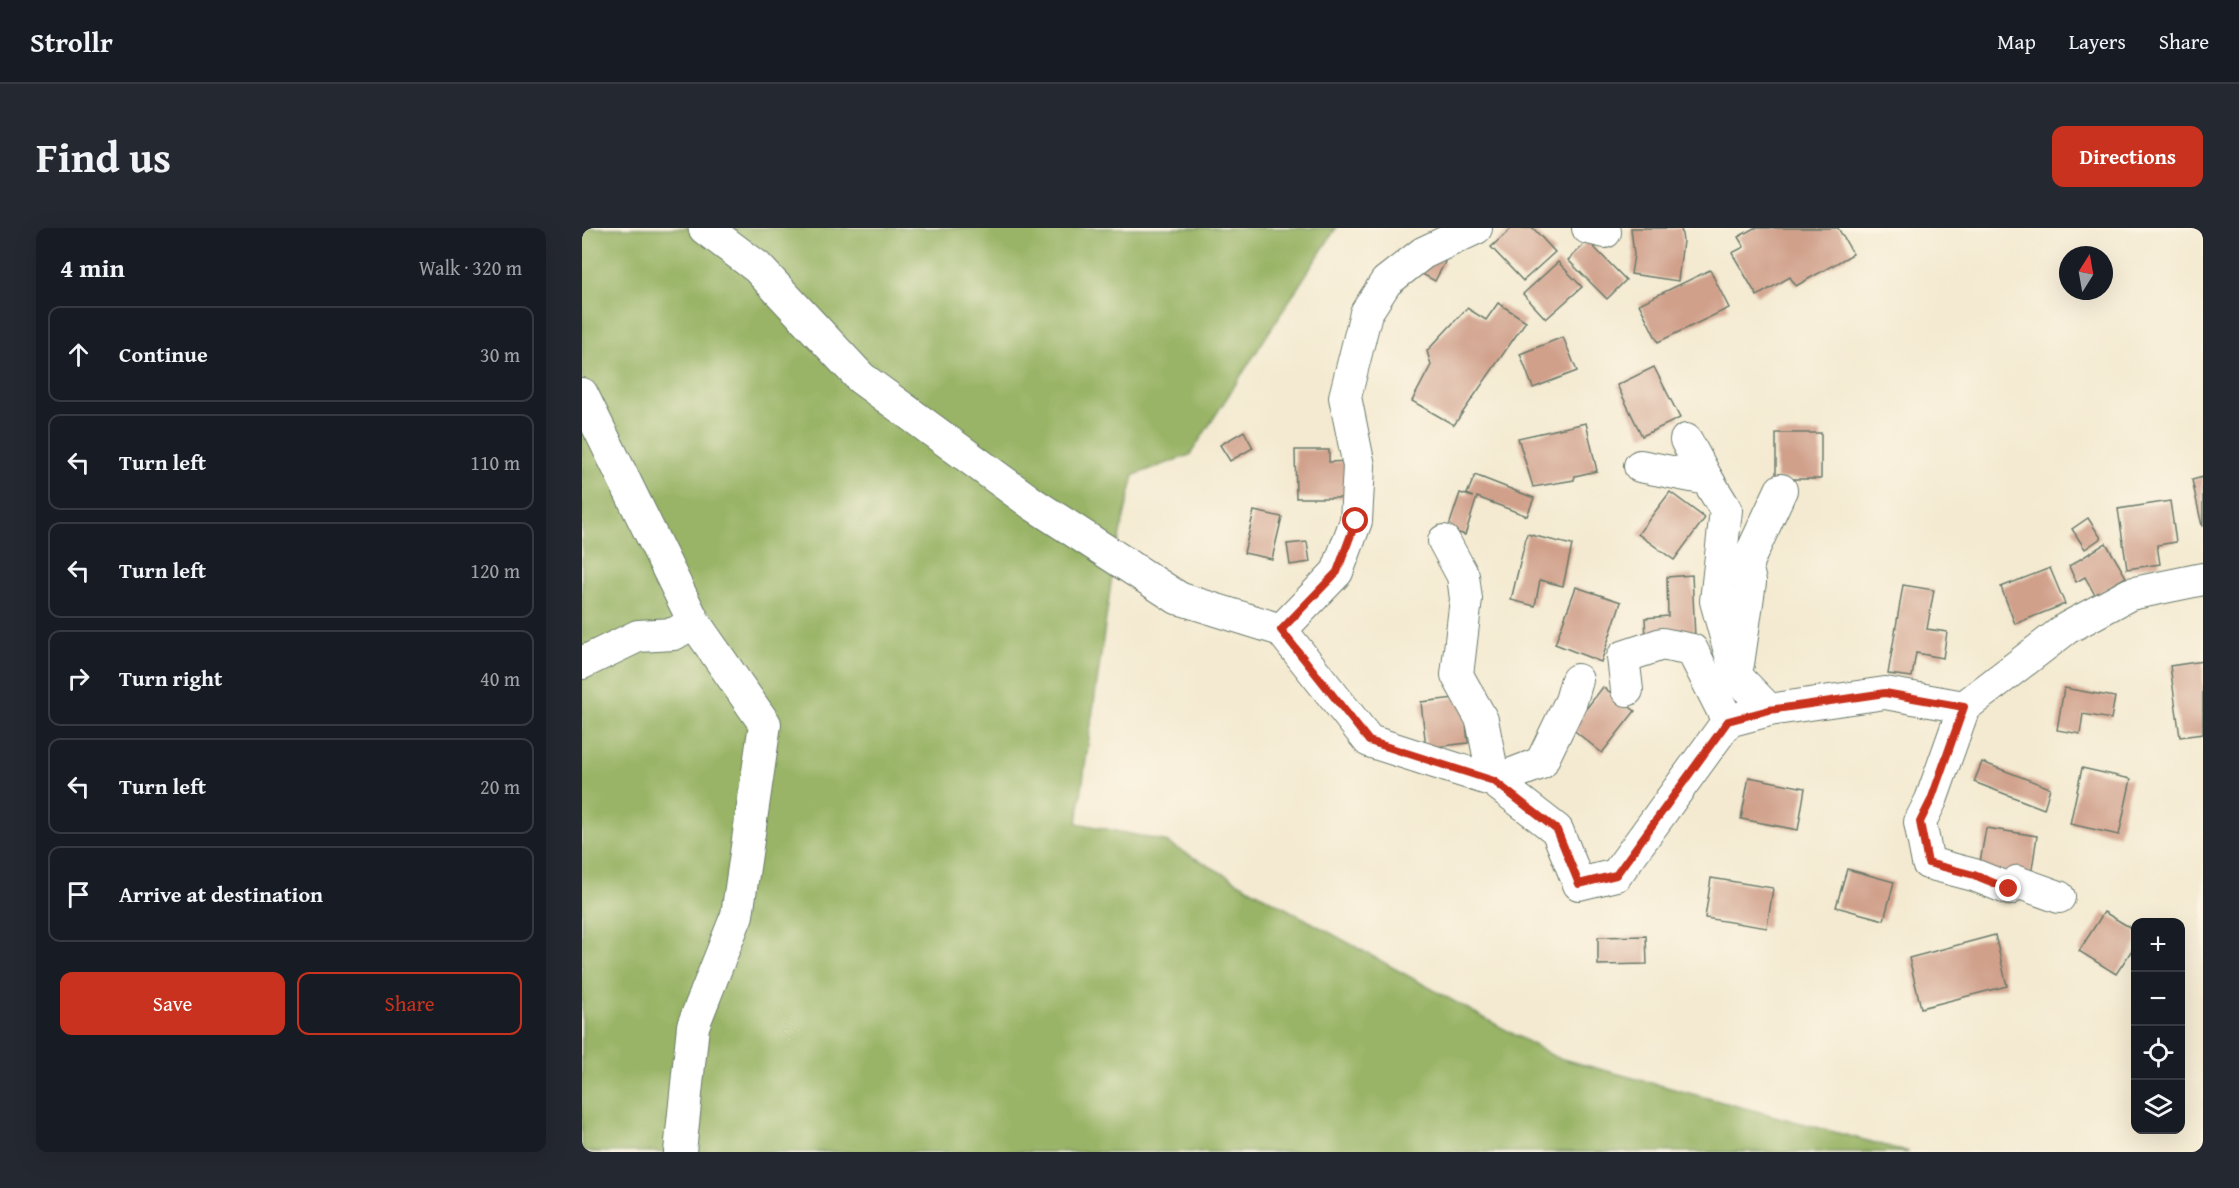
<!DOCTYPE html>
<meta charset="utf-8">
<style>
body{margin:0;font-family:"Gentium Book Plus",serif;background:#242831;color:#f1f3f6}
.controls{position:absolute;right:18px;bottom:18px;display:grid;overflow:hidden;border-radius:12px;box-shadow:0 6px 24px #0002}
.controls button{width:54px;height:54px;display:grid;place-items:center;padding:0;border:0;border-bottom:2px solid #363941;background:#171b24;color:#f1f3f6;font:30px sans-serif}
.compass{position:absolute;left:1477px;top:18px;width:54px;height:54px;border-radius:50%;background:#171b24;box-shadow:0 6px 24px #0002;rotate:11deg}
.stop{position:absolute;width:18px;height:18px;margin:-14px;border:4px solid #c8321e;border-radius:50%;background:#fff}
.stop.end{background:#c8321e;border-color:#fff;box-shadow:0 2px 6px #0008}
.list{margin:0;padding:0;list-style:none}
h2{display:flex;justify-content:space-between;align-items:center;height:78px;margin:0;padding:0 24px;font-size:26px}
h2 small{font-size:20px;font-weight:400;color:#9ea1a6}
.list li{display:grid;grid-template-columns:39px 1fr auto;gap:18px;align-items:center;box-sizing:border-box;height:96px;margin:0 12px 12px;padding:0 12px;border:2px solid #363941;border-radius:12px}
.list b{display:block;font-size:22px;white-space:nowrap}
.list em{font-size:20px;font-style:normal;color:#9ea1a6}
.actions{display:flex;gap:12px;padding:18px 24px}
.actions a{flex:1;padding:14px 0;border:2px solid #c8321e;border-radius:12px;text-align:center;font-size:21px;color:#c8321e}
.actions .main{background:#c8321e;color:#fff}
.icon{flex:none;width:33px;height:33px;fill:none;stroke:currentColor;stroke-width:2;stroke-linecap:round;stroke-linejoin:round}
.map{position:relative;flex:none;width:1621px;height:924px;overflow:hidden;border-radius:12px}
header{display:flex;align-items:center;gap:36px;box-sizing:border-box;height:84px;padding:0 30px;background:#171b24;border-bottom:2px solid #363941}
header strong{font-size:28px}
nav{display:flex;gap:33px;margin-inline-start:auto;font-size:21px}
.intro{display:flex;align-items:center;justify-content:space-between;box-sizing:border-box;height:144px;padding:0 36px}
h1{margin:0;font-size:42px}
.button{padding:15px 27px;border-radius:12px;background:#c8321e;color:#fff;font-size:21px;font-weight:700}
main{display:flex;gap:36px;padding:0 36px}
aside{flex:1;background:#171b24;border-radius:12px;box-shadow:0 6px 24px #0002}
.map>svg:first-child{display:block}
.forest{fill:#99b466;stroke:#5c784d;stroke-width:1.5}
.building{fill:#d0a08b}
.lines{fill:none;stroke-linecap:round;stroke-linejoin:round}
.minor-casing{stroke:#6a7a6b;stroke-width:34}
.tertiary-casing{stroke:#6a7a6b;stroke-width:35}
.minor{stroke:#fff;stroke-width:32}
.tertiary{stroke:#fff;stroke-width:33}
.route{stroke:#c8321e;stroke-width:8}
</style>
<header>
<strong>Strollr</strong>
<nav><a>Map</a><a>Layers</a><a>Share</a></nav>
</header>
<div class="intro"><h1>Find us</h1><a class="button">Directions</a></div>
<main>
<aside>
<h2>4 min<small>Walk · 320 m</small></h2>
<ul class="list">
<li><svg class="icon" aria-label="ahead" viewBox="0 0 24 24"><path d="M12 20V5M6 11l6-6 6 6"/></svg><div><b>Continue</b></div><em>30 m</em></li>
<li><svg class="icon" aria-label="left" viewBox="0 0 24 24"><path d="M17 20v-9H6M10 6l-5 5 5 5"/></svg><div><b>Turn left</b></div><em>110 m</em></li>
<li><svg class="icon" aria-label="left" viewBox="0 0 24 24"><path d="M17 20v-9H6M10 6l-5 5 5 5"/></svg><div><b>Turn left</b></div><em>120 m</em></li>
<li><svg class="icon" aria-label="right" viewBox="0 0 24 24"><path d="M7 20v-9h11M14 6l5 5-5 5"/></svg><div><b>Turn right</b></div><em>40 m</em></li>
<li><svg class="icon" aria-label="left" viewBox="0 0 24 24"><path d="M17 20v-9H6M10 6l-5 5 5 5"/></svg><div><b>Turn left</b></div><em>20 m</em></li>
<li><svg class="icon" aria-label="arrive" viewBox="0 0 24 24"><path d="M6 21V4h12l-3 4 3 4H6"/></svg><div><b>Arrive at destination</b></div></li>
</ul>
<div class="actions"><a class="main">Save</a><a>Share</a></div>
</aside>
<div class="map">
<svg width="1621" height="924" viewBox="0 0 1621 924">
<rect width="100%" height="100%" fill="#fcf5e5"/>
<filter id="ink" filterUnits="userSpaceOnUse"><feTurbulence type="fractalNoise" baseFrequency=".0167" numOctaves="2"/><feDisplacementMap in="SourceGraphic" scale="12" xChannelSelector="R" yChannelSelector="G"/><feConvolveMatrix kernelMatrix="1 2 1 2 8 2 1 2 1" color-interpolation-filters="sRGB"/></filter>
<filter id="wash" filterUnits="userSpaceOnUse"><feTurbulence type="fractalNoise" baseFrequency=".008" numOctaves="4" result="noise"/><feDisplacementMap in="SourceGraphic" scale="24" xChannelSelector="R" yChannelSelector="G"/><feGaussianBlur stdDeviation="1.35" result="paint"/><feColorMatrix in="noise" values="0 0 0 0 0 0 0 0 0 0 0 0 0 0 0 0 0 1.4 0 .05"/><feComposite in="paint" operator="in"/></filter>
<g filter="url(#wash)">
<rect width="100%" height="100%" fill="#f4ead1"/>
<!-- forest -->
<path class="forest" d="M0 0H754L608 227 552 247 533 327 495 595 582 613 973 829 1327 924H0Z"/>
<g id="blocks">
<!-- building -->
<g class="building">
<path d="M930 0H951L973 24 941 53 909 19Z"/>
<path d="M1049 0H1099L1101 13 1096 53 1049 46 1052 27Z"/>
<path d="M1172 0H1256L1271 26 1214 58 1208 49 1175 68 1150 25 1162 19 1156 9Z"/>
<path d="M1006 13 1044 52 1025 71 986 32Z"/>
<path d="M850 27 863 34 853 53 840 46Z"/>
<path d="M976 34 1000 59 964 91 941 66Z"/>
<path d="M1128 42 1147 80 1076 114 1057 76Z"/>
<path d="M916 75 944 93 872 197 830 173 849 137 845 123 885 80 904 92Z"/>
<path d="M981 109 995 143 951 160 938 126Z"/>
<path d="M1072 139 1098 190 1060 208 1035 157Z"/>
<path d="M1004 195 1015 243 993 248 992 252 951 259 936 210Z"/>
<path d="M662 203 671 220 648 233 638 217Z"/>
<rect x="1194" y="205" width="45" height="46"/>
<path d="M713 222H747V234L768 233V270H714Z"/>
<path d="M893 247 952 270 945 288 895 269 883 307 866 301 878 265 891 269 885 266Z"/>
<path d="M1621 249V298H1620L1610 252Z"/>
<path d="M1088 264 1123 290 1092 332 1056 306Z"/>
<path d="M1588 273 1594 314 1575 317 1578 336 1545 341 1536 281Z"/>
<path d="M672 283 700 289 690 331 662 325Z"/>
<path d="M1506 290 1519 310 1503 321 1490 301Z"/>
<path d="M945 306 990 317 981 358 958 352 953 378 929 372Z"/>
<path d="M725 314 728 334 708 337 705 316Z"/>
<path d="M1524 315 1544 349 1513 367 1503 349 1494 354 1487 338Z"/>
<path d="M1468 340 1483 376 1433 396 1419 359Z"/>
<path d="M1110 347 1113 409 1064 411 1063 390 1086 388 1085 349Z"/>
<path d="M1321 357 1352 362 1345 401 1365 404 1361 430 1334 425 1330 449 1306 446Z"/>
<path d="M994 359 1039 374 1019 434 973 416Z"/>
<path d="M1621 433V506L1598 509 1588 438Z"/>
<path d="M1021 459 1053 483 1020 525 989 500Z"/>
<path d="M1482 460 1533 469 1529 491 1501 486 1498 506 1475 502Z"/>
<path d="M881 469 886 515 844 520 839 474Z"/>
<path d="M1400 534 1468 560 1462 581 1392 554Z"/>
<path d="M1500 540 1549 551 1537 607 1488 596Z"/>
<path d="M1167 549 1223 560 1216 602 1159 591Z"/>
<path d="M1404 600 1455 608 1449 648 1397 640Z"/>
<path d="M1265 641 1312 654 1302 692 1254 679Z"/>
<path d="M1129 650 1191 660 1185 700 1123 690Z"/>
<path d="M1522 684 1554 703V716L1534 746 1497 723Z"/>
<path d="M1413 707 1425 758 1339 780 1327 730Z"/>
<path d="M1064 708 1065 736 1016 737V709Z"/>
</g>
</g>
</g>
<g filter="url(#ink)">
<use href="#blocks" fill-opacity="0" stroke="#6a7a6b" stroke-width="1.5"/>
<g class="lines">
<!-- minor casing -->
<g class="minor-casing">
<g id="minor">
<path d="M1006 0 1023 4"/>
<path d="M0 166 112 394 183 496 155 687 111 798 98 924"/>
<path d="M1104 212 1125 251"/>
<path d="M1058 238 1125 251 1144 282 1134 373 1155 449 1187 482"/>
<path d="M862 313 881 348 884 371 875 447 900 492 912 553 959 535 989 473 995 452"/>
<path d="M596 370 699 402 787 513 912 553 975 602 997 656 1034 647 1146 493 1187 482 1303 465 1382 479"/>
<path d="M699 402 755 344 774 293 777 238 763 169 784 85 804 54 841 25 894 0"/>
<path d="M0 435 56 408 92 406 112 394"/>
<path d="M1156 436 1168 354 1164 337 1199 262"/>
<path d="M1045 462 1041 429 1080 416 1110 422 1146 493"/>
<path d="M1477 669 1435 654 1427 661 1392 647 1346 635 1338 594 1349 572 1382 479 1485 400 1548 366 1621 351"/>
</g>
</g>
<!-- tertiary casing -->
<g class="tertiary-casing">
<path id="tertiary" d="M123 0 175 39 279 150 451 276 596 370"/>
</g>
<!-- minor -->
<use href="#minor" class="minor"/>
<!-- tertiary -->
<use href="#tertiary" class="tertiary"/>
</g>
</g>
<g class="lines" filter="url(#ink)">
<!-- route -->
<path class="route" d="M774 293 755 344 699 402 787 513 912 553 975 602 997 656 1034 647 1146 493 1187 482 1303 465 1382 479 1349 572 1338 594 1346 635 1392 647 1427 661"/>
</g>
</svg>
<div class="controls">
<button>+</button>
<button>−</button>
<button><svg class="icon" aria-label="locate" viewBox="0 0 24 24"><circle cx="12" cy="12" r="6"/><path d="M12 2v4M12 18v4M2 12h4M18 12h4"/></svg></button>
<button><svg class="icon" aria-label="layers" viewBox="0 0 24 24"><path d="M12 4l9 5-9 5-9-5zM3 14l9 5 9-5"/></svg></button>
</div>
<svg class="compass" viewBox="-18 -18 36 36"><path d="M0-13l5 13h-10z" fill="#e53935"/><path d="M0 13l5-13h-10z" fill="#9ea1a6"/></svg>
<div class="stop" style="left:774px;top:293px"></div>
<div class="stop end" style="left:1427px;top:661px"></div>
</div>
</main>
